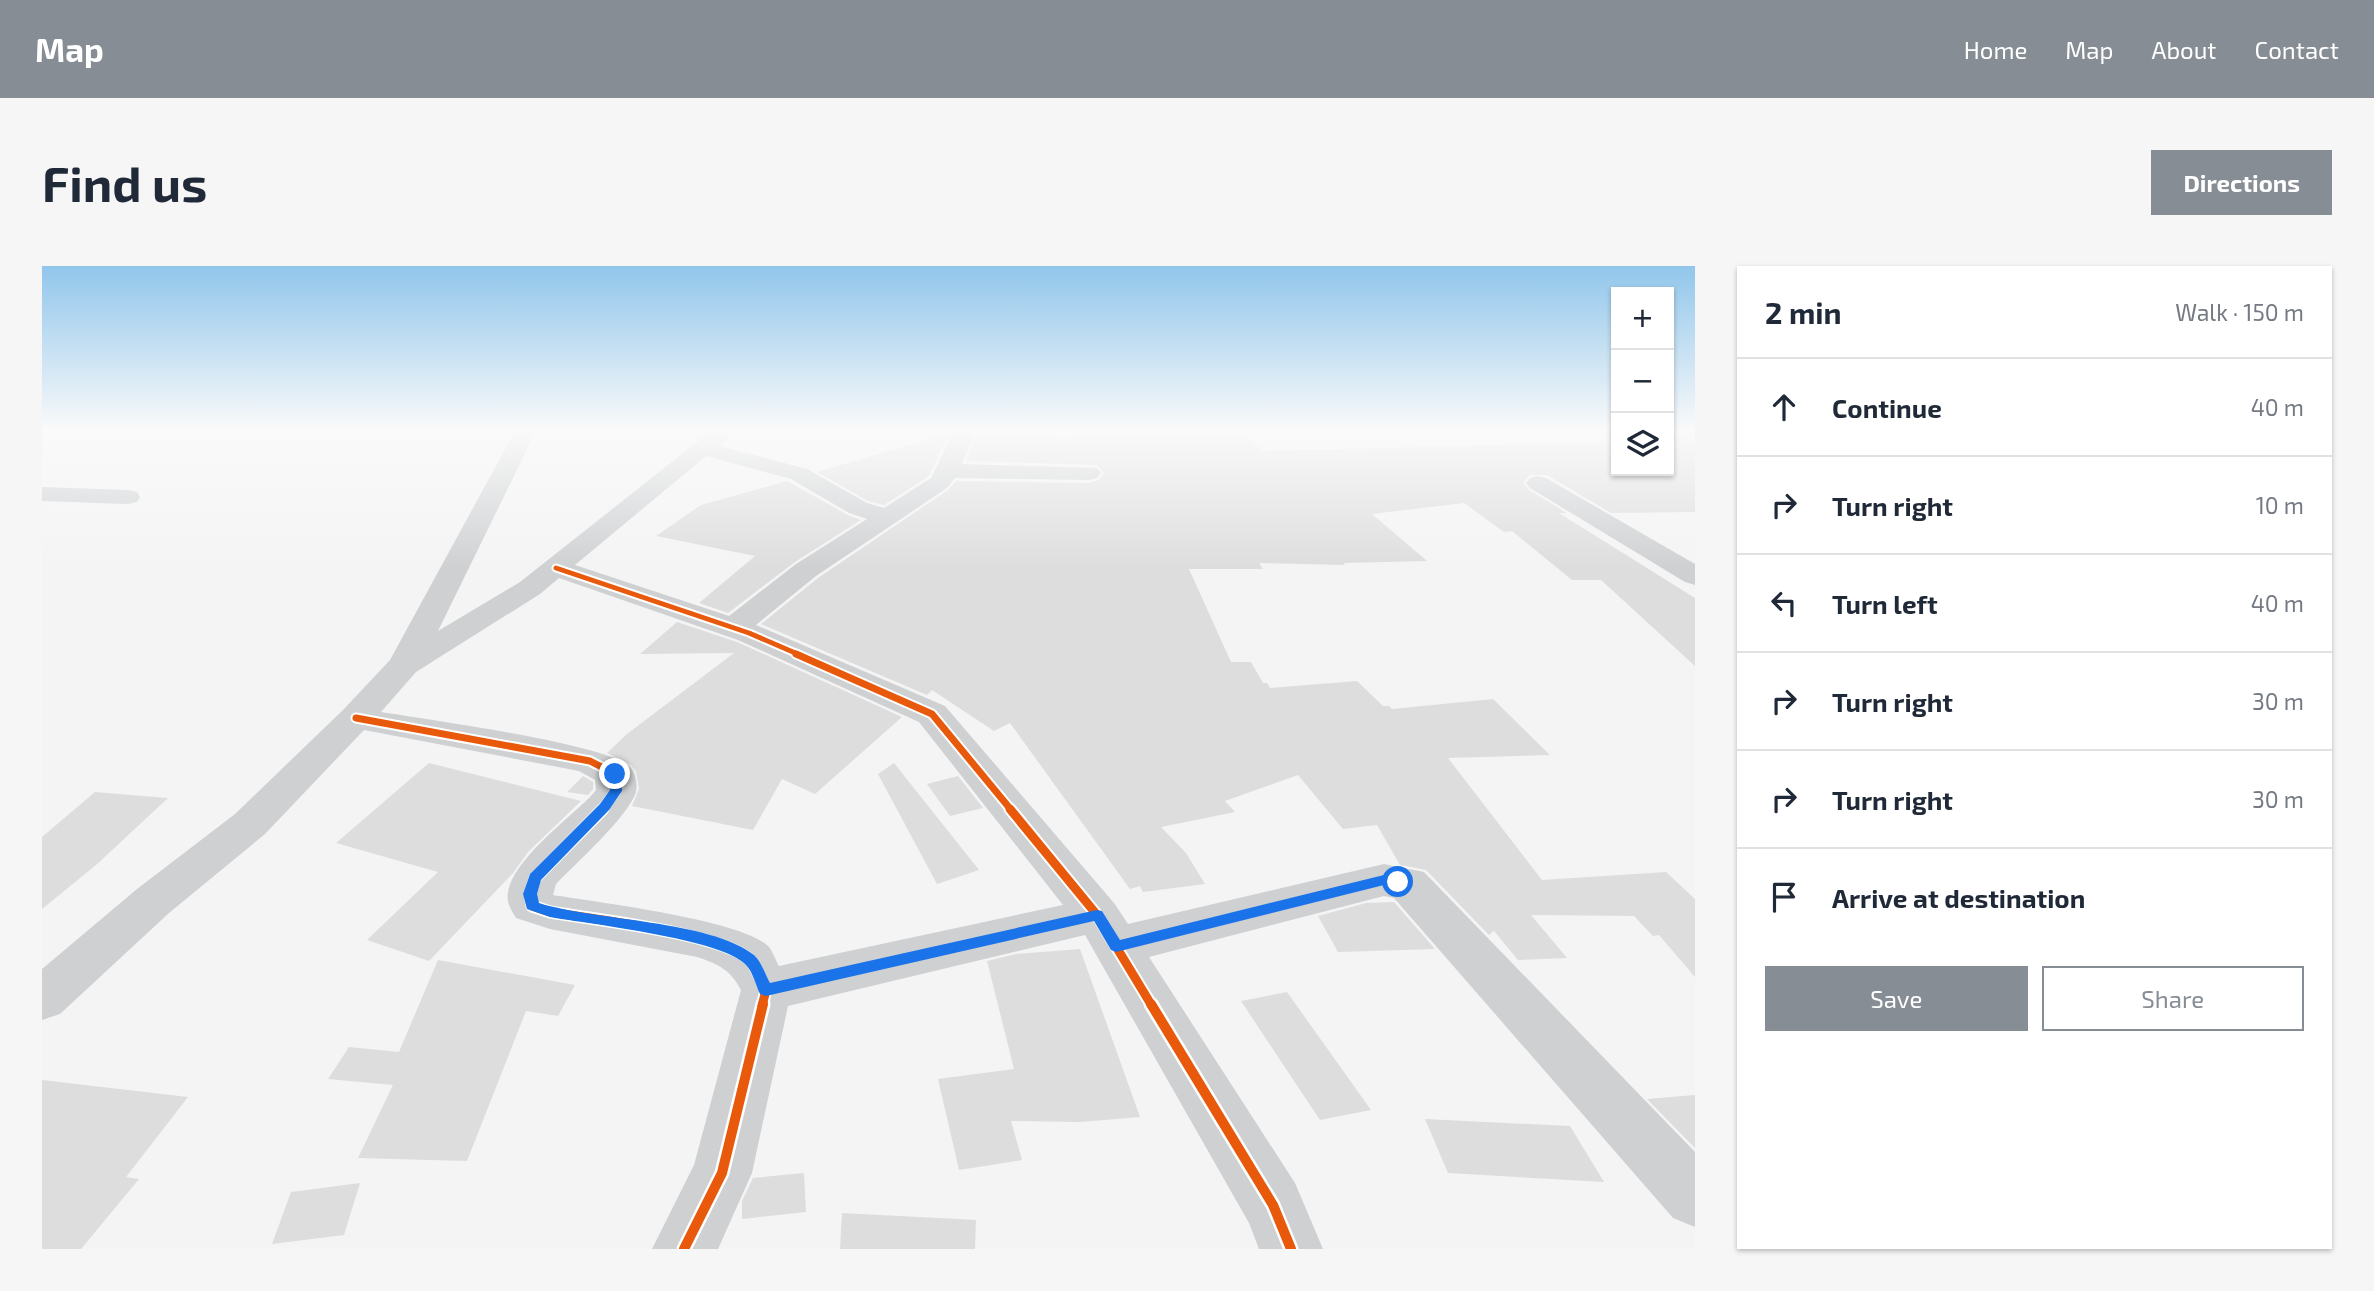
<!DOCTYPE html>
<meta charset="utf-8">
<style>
body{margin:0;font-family:"Exo 2",sans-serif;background:#f6f6f7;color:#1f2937}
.controls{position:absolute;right:21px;top:21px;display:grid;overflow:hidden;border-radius:0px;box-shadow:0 2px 5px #0004}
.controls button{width:63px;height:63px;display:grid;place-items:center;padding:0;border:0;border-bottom:2px solid #e0e1e3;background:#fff;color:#1f2937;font:35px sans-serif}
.stop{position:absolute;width:21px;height:21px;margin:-16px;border:5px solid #1a73e8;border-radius:50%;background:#fff}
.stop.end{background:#1a73e8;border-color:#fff;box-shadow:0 2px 7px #0008}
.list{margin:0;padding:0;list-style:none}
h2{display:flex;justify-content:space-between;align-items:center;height:91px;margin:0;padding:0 28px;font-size:30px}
h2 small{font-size:23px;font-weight:400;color:#747a83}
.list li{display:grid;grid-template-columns:46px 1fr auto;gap:21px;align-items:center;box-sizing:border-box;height:98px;padding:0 28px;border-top:2px solid #e0e1e3}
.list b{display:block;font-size:26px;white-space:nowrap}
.list em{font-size:23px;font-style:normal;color:#747a83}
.actions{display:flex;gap:14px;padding:21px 28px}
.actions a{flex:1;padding:16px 0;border:2px solid #868d94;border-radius:0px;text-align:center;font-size:24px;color:#868d94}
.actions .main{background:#868d94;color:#fff}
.icon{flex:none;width:38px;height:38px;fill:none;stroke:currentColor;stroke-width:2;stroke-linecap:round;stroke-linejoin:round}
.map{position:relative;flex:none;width:1653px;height:983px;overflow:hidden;border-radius:0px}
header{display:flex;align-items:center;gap:42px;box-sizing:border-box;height:98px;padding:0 35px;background:#868d94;color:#fff}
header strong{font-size:33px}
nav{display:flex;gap:38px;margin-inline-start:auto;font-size:24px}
.intro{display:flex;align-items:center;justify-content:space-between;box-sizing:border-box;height:168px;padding:0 42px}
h1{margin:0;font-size:49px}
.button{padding:18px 32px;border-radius:0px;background:#868d94;color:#fff;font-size:24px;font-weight:700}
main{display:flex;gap:42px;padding:0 42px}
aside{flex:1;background:#fff;border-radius:0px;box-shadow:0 2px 5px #0004}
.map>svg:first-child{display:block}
.building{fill:#ddddde}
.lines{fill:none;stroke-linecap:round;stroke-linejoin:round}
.minor{fill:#ced0d2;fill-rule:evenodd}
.cycleway-far3-casing{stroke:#fff;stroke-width:9}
.cycleway-far2-casing{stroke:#fff;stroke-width:11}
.cycleway-far1-casing{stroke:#fff;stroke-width:13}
.cycleway-casing{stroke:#fff;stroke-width:15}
.cycleway-far3{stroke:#e8590c;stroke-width:5}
.cycleway-far2{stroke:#e8590c;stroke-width:7}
.cycleway-far1{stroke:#e8590c;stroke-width:9}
.cycleway{stroke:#e8590c;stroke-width:10}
.route{fill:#1a73e8}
</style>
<header>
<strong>Map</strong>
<nav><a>Home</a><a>Map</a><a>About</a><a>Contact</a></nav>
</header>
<div class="intro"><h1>Find us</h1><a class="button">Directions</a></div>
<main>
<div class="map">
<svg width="1653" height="983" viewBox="0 0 1653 983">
<rect width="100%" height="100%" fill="#f4f4f4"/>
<!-- building -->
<g class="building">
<path d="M1202 167 1220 185 1572 176 1555 167H1574V205H1627V168H1636L1653 176V246L1569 247 1505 209H1487L1481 217 1487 224 1525 247H1517L1653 332V400L1559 314H1530L1470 265 1462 266 1422 237 1330 248 1385 295 1301 297 1303 299 1217 297 1221 303H1147L1189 396H1209L1221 417H1225L1228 422 1315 415 1341 440H1347L1350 443 1451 433 1508 489 1406 492 1500 614 1624 606 1653 633V711L1617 669 1611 670 1592 650 1489 649 1525 692 1476 694 1452 665 1447 669 1384 604 1358 599 1335 559 1301 563 1256 509 1183 535 1193 546 1119 561 1144 587 1163 618 1101 626 1098 620 1088 623 968 457 952 465 890 424 885 429 719 358 776 312 906 224 914 215 1047 217 1057 214 1062 207 1055 199 924 195 933 171 1034 173 1029 168Z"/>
<path d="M898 170H906L887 210 842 239 826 235 775 206Z"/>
<path d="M745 215 806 249 819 254 753 296 686 347 657 337 713 290 614 270 659 239Z"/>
<path d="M635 356 695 376 860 451 773 528 740 513 711 564 590 540 597 523 594 505 589 499 565 487 585 468 692 387 598 388Z"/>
<path d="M387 497 539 535 486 586 471 607 387 695 325 674 396 606 294 577Z"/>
<path d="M852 497 937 604 895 618 836 508Z"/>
<path d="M541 510 551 516V523L546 529 525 526Z"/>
<path d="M916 510 941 542 908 550 885 518Z"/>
<path d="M53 526 126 532 54 599 0 643V571Z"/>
<path d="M1352 636 1393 683 1296 686 1276 650 1324 637Z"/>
<path d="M1038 683 1098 851 1038 856 969 855 980 894 917 904 896 813 972 803 945 695 974 688Z"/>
<path d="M396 694 533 719 516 750 484 745 425 895 316 892 351 819 286 813 307 781 357 786Z"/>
<path d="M1245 726 1329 844 1278 854 1199 735Z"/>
<path d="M0 814 146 831 84 911 97 913 39 983H0Z"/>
<path d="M1653 829V882L1605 833Z"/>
<path d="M1383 853 1528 860 1562 916 1406 907Z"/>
<path d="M762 907 764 946 700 953V935L711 912Z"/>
<path d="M318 917 302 969 230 978 249 926Z"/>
<path d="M800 947 934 954 933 983H798Z"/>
</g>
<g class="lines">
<!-- minor -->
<g class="minor">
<path d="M473 165H494L396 365 478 316 669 165H692L677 180 765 203 825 237 842 242 889 212 912 165H933L920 198 1055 202 1059 207 1055 212 1047 214 913 212 905 222 774 310 714 359 903 440 1072 637 1086 658 1342 598 1382 606 1653 886V961L1631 952 1352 632 1342 630 1107 691 1253 917 1281 983H1217L1207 957 1043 669 746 740 710 907 676 983H610L652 899 699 724C689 704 676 698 655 691L508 663 474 652C469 644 464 636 466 626 471 594 525 554 548 531L554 524 553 514 537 505 322 464 223 568 127 647 18 748 0 754V703L95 623 193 548 301 444 348 394ZM664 190 749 213 807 247 825 253 754 298 687 350 533 299ZM517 312 696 374 877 456 1021 639 737 700C734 695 731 686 727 681 702 654 553 636 511 629L514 618C533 598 586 551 594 526 596 519 593 506 588 501 567 478 381 453 339 446L374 406 498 328Z"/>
<path d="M1496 210 1504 212 1653 298V319L1643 316 1488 222 1484 217 1488 212Z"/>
<path d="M0 221 86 224 95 226 98 231 95 236 86 238 0 235Z"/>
</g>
<!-- cycleway-far3 casing -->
<g class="cycleway-far3-casing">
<path id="cycleway-far3" d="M514 302 707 367 758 389"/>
</g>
<!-- cycleway-far2 casing -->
<g class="cycleway-far2-casing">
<g id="cycleway-far2">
<path d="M754 388 890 448 970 545"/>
<path d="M314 452 548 495 573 508 574 525 559 545"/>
</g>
</g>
<!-- cycleway-far1 casing -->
<g class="cycleway-far1-casing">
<g id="cycleway-far1">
<path d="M561 543 493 612 488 628 490 640 508 646C548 653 684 668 709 695 715 702 719 715 724 724L720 740"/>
<path d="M968 543 1055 649 1110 740"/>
</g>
</g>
<!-- cycleway casing -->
<g class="cycleway-casing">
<g id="cycleway">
<path d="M1109 738 1231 939 1249 983"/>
<path d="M642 983 680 907 721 738"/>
</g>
</g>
<!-- cycleway-far3 -->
<use href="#cycleway-far3" class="cycleway-far3"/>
<!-- cycleway-far2 -->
<use href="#cycleway-far2" class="cycleway-far2"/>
<!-- cycleway-far1 -->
<use href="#cycleway-far1" class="cycleway-far1"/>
<!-- cycleway -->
<use href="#cycleway" class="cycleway"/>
</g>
<!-- sky -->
<linearGradient id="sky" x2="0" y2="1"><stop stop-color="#91c6eb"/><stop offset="0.54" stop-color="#fafafa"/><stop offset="1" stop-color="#fafafa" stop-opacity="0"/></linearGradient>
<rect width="1653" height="303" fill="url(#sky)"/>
<!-- route -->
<path class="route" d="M573 505 579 508 580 525 567 544 499 614 495 628 497 637C554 655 667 654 712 689 719 695 723 708 728 717L1055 644 1060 645 1078 674 1342 609 1361 613 1363 616 1356 621 1342 619 1074 686 1069 684 1052 655 724 730 718 728C714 720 711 706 704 699 681 673 547 658 508 651L485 643 481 628 488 608 558 538 568 524 567 508Z"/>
</svg>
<div class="controls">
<button>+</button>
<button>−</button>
<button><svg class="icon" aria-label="layers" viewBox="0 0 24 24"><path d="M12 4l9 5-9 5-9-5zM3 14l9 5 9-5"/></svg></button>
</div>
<div class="stop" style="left:1356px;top:616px"></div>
<div class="stop end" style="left:573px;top:508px"></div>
</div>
<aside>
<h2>2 min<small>Walk · 150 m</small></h2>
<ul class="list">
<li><svg class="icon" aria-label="ahead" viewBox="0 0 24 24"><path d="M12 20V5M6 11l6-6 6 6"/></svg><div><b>Continue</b></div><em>40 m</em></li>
<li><svg class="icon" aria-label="right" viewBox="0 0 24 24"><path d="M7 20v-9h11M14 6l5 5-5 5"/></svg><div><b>Turn right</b></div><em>10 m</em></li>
<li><svg class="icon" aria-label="left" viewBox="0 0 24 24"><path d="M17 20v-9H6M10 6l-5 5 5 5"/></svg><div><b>Turn left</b></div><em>40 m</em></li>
<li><svg class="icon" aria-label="right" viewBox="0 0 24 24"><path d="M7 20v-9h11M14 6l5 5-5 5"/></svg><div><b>Turn right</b></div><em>30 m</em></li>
<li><svg class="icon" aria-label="right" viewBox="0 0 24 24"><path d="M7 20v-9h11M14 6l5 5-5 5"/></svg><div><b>Turn right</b></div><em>30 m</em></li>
<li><svg class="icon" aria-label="arrive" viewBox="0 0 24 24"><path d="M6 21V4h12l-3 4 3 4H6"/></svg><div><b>Arrive at destination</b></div></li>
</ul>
<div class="actions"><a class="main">Save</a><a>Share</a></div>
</aside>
</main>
